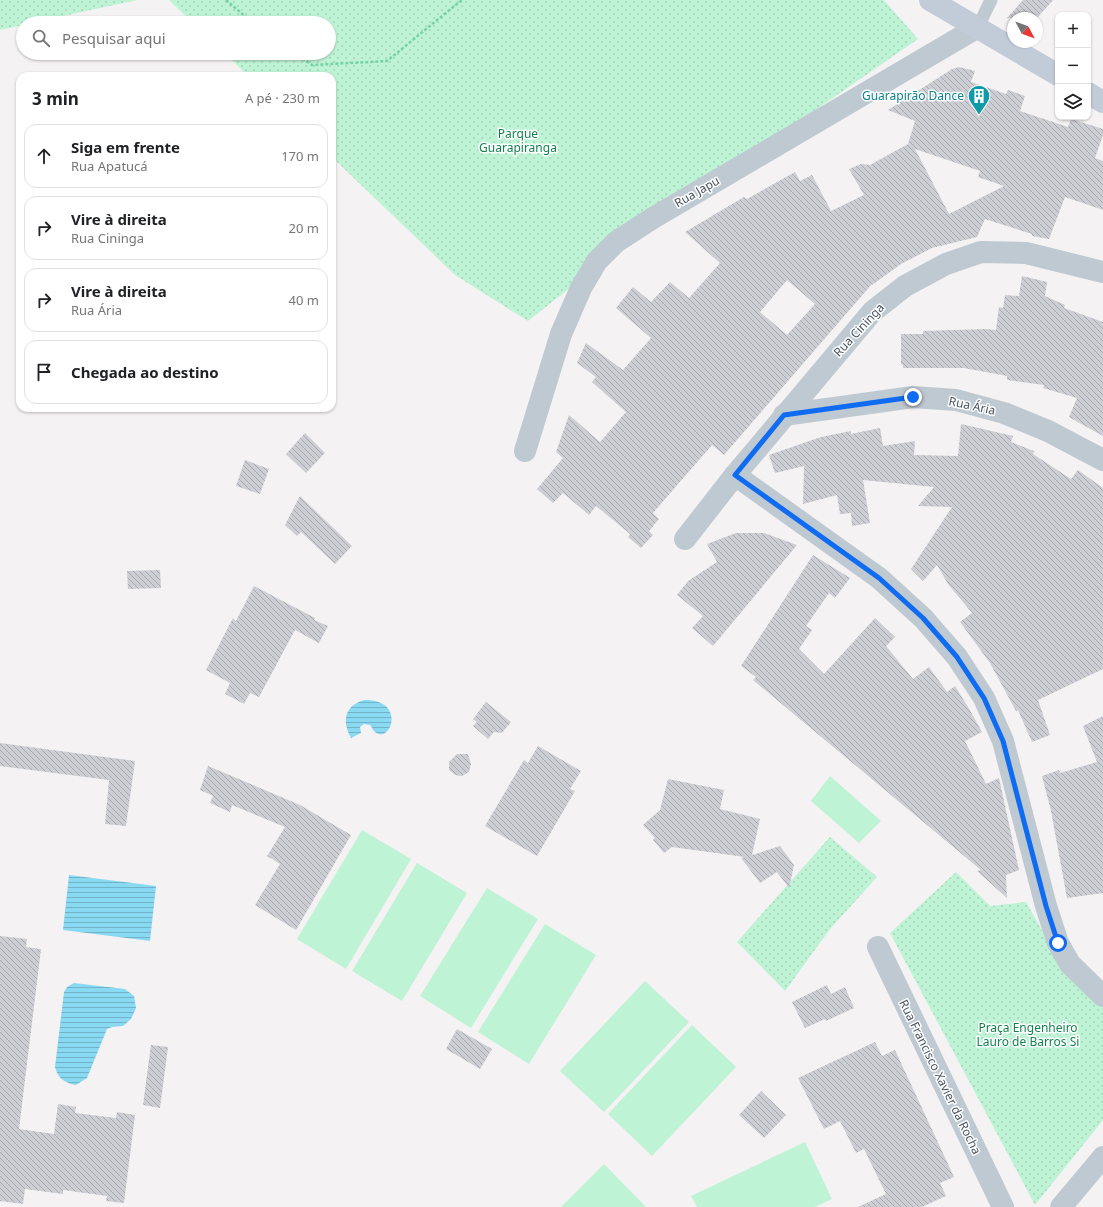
<!DOCTYPE html>
<html lang="pt">
<meta charset="utf-8">
<style>
body{margin:0;font-family:"Noto Sans",sans-serif;background:#f6f6f6;color:#202124}
.controls{position:absolute;right:12px;top:12px;display:grid;overflow:hidden;border-radius:8px;box-shadow:0 1px 3px #0004}
.controls button{width:36px;height:36px;display:grid;place-items:center;padding:0;border:0;border-bottom:1px solid #e0e0e0;background:#fff;color:#202124;font:20px sans-serif}
.compass{position:absolute;left:1007px;top:12px;width:36px;height:36px;border-radius:50%;background:#fff;box-shadow:0 1px 3px #0004;rotate:131deg}
.stop{position:absolute;width:12px;height:12px;margin:-9px;border:3px solid #0f6bf1;border-radius:50%;background:#fff}
.stop.end{background:#0f6bf1;border-color:#fff;box-shadow:0 1px 4px #0008}
.list{margin:0;padding:0;list-style:none}
h2{display:flex;justify-content:space-between;align-items:center;height:52px;margin:0;padding:0 16px;font-size:17px}
h2 small{font-size:13px;font-weight:400;color:#757577}
.list li{display:grid;grid-template-columns:26px 1fr auto;gap:12px;align-items:center;box-sizing:border-box;height:64px;margin:0 8px 8px;padding:0 8px;border:1px solid #e0e0e0;border-radius:12px}
.list b{display:block;font-size:15px;white-space:nowrap}
.list p{margin:0;font-size:13px;white-space:nowrap;color:#757577}
.list em{font-size:13px;font-style:normal;color:#757577}
.icon{flex:none;width:22px;height:22px;fill:none;stroke:currentColor;stroke-width:2;stroke-linecap:round;stroke-linejoin:round}
.map{position:relative;flex:none;width:1103px;height:1207px;overflow:hidden}
.search{position:absolute;background:#fff;box-shadow:0 1px 3px #0004;left:16px;top:16px;width:320px;height:44px;display:flex;align-items:center;gap:10px;box-sizing:border-box;padding:0 14px;border-radius:22px;color:#757577;font-size:15px}
.panel{position:absolute;background:#fff;box-shadow:0 1px 3px #0004;left:16px;top:72px;width:320px;height:340px;border-radius:12px}
.map>svg:first-child{display:block}
.grass{fill:#bff3d5}
.park{fill:url(#park-dots)}
.water{fill:url(#water-rules)}
.building{fill:url(#building-back-hatch);fill-rule:evenodd}
.lines{fill:none;stroke-linecap:round;stroke-linejoin:round}
.path{stroke:#75d3a8;stroke-width:2.5;stroke-dasharray:3 2;stroke-linecap:butt}
.service{stroke:#bfc9d2;stroke-width:13}
.minor{stroke:#bfc9d2;stroke-width:22}
.secondary{stroke:#c2ccd9;stroke-width:22}
.route{stroke:#0f6bf1;stroke-width:5}
.labels{text-anchor:middle;stroke-width:3;stroke-linejoin:round;paint-order:stroke}
.culture-label{font-size:12px;fill:#0d838f;stroke:#fff;text-anchor:end}
.park-label{font-size:12px;fill:#12834e;stroke:#fff}
.street-label{font-size:12px;fill:#485461;stroke:#fff}
</style>
<div class="map">
<svg width="1103" height="1207" viewBox="0 0 1103 1207">
<defs>
<pattern id="park-dots" width="8" height="8" patternUnits="userSpaceOnUse"><rect width="8" height="8" fill="#bff3d5"/><path d="M2 2h.1M6 6h.1" fill="none" stroke="#a6d2b9" stroke-width="1.8" stroke-linecap="round"/></pattern>
<pattern id="water-rules" width="6" height="5" patternUnits="userSpaceOnUse"><rect width="6" height="5" fill="#8ad9f2"/><path d="M0 2.5h6" fill="none" stroke="#73b3c7"/></pattern>
<pattern id="building-back-hatch" width="6" height="6" patternUnits="userSpaceOnUse"><rect width="6" height="6" fill="#ccced4"/><path d="M-1 5l2 2M0 0l6 6M5-1l2 2" fill="none" stroke="#a8aaaf"/></pattern>
</defs>
<rect width="100%" height="100%" fill="#f4f2f2"/>
<!-- grass -->
<g class="grass">
<path d="M830 776 881 821 859 843 811 801Z"/>
<path d="M362 830 411 859 346 969 297 939Z"/>
<path d="M417 863 467 893 402 1001 352 971Z"/>
<path d="M487 888 538 919 471 1028 420 996Z"/>
<path d="M545 924 596 955 529 1064 478 1032Z"/>
<path d="M645 981 689 1022 604 1112 560 1071Z"/>
<path d="M692 1025 736 1067 652 1156 608 1114Z"/>
<path d="M805 1142 832 1199 815 1207H697L691 1196Z"/>
<path d="M604 1164 646 1207H561Z"/>
</g>
<!-- park -->
<g class="park">
<path d="M0 0H137L31 23H23V25L0 30Z"/>
<path d="M169 0H884L918 39 651 224 528 321 455 275 332 157V76H248L225 53H329V23H193Z"/>
<path d="M830 837 877 877 830 929 785 991 737 942Z"/>
<path d="M956 872 990 906 1026 902 1056 955 1103 1006V1120L1035 1205 890 933Z"/>
</g>
<!-- water -->
<g class="water">
<path d="M364 700C407 699 391 745 375 732 373 731 372 727 370 725L364 724 360 727 361 733 351 738C342 721 344 706 364 700Z"/>
<path d="M69 875 156 886 150 941 63 930Z"/>
<path d="M74 983 125 989 134 996 136 1008 131 1019 123 1026 112 1027 107 1029 87 1078 76 1085C65 1083 58 1079 55 1067L64 992 67 987Z"/>
</g>
<!-- building -->
<g class="building">
<path d="M1023 0H1053L1037 18H1007Z"/>
<path d="M959 67 975 71 971 82 1006 94 1008 90 1025 96 1020 111 1068 127 1071 119 1103 129V135L1095 158 1103 161V210L1065 197 1049 239 1032 236V234L985 219 977 237 932 248 901 264 872 285V284L724 455 712 445 653 513 659 519 649 531 653 535 641 548 628 537 630 534 596 506 589 515 563 493 553 503 537 489 563 458 556 452 569 415 600 442 626 412 592 382 596 377 577 363 586 343 623 370 651 338 616 308 633 287 651 302 670 282 689 298 720 263 685 232 744 197 747 199 795 172 800 181 812 175 831 211 864 195 849 169 861 164 870 165 908 144 915 121 888 110 952 69ZM915 149 980 171 978 177 1004 186 949 214ZM787 280 815 304 787 335 760 312Z"/>
<path d="M1022 276 1047 282 1045 296 1065 305 1064 308 1103 322V436L1069 417 1077 398 1043 388 1044 385 1007 380V376L964 368H903V365L901 364V334H923V331L986 329 996 330 999 307 1003 308 1005 295 1019 296Z"/>
<path d="M961 424 1013 436 1011 442 1034 451 1033 454 1071 479 1078 470 1103 488V669L1038 700 1050 735 1032 742 1018 710 1016 711 990 663 960 622 972 613 948 584 937 565 923 581 911 569 952 507 918 506 934 487 863 480 870 523 852 526 851 513 840 514 837 495 803 504 804 466 775 473 769 455 821 437 851 431V434L880 428 883 446 915 441 914 455 958 456Z"/>
<path d="M305 433 325 453 306 473 286 454Z"/>
<path d="M245 460 269 469 260 494 236 486Z"/>
<path d="M300 496 352 546 335 564 301 532 297 536 285 525Z"/>
<path d="M736 533H764L797 545 713 646 692 628 703 616 677 595 688 581 717 562 707 544Z"/>
<path d="M813 555 850 578 835 598 829 593 806 626 812 630 799 649 824 674 875 618 895 637 886 646 913 679 929 667 947 692 955 686 968 707 982 732 965 741 986 784 999 778 1019 870 1006 875 1007 898 977 871 981 870 753 680 756 677 741 666Z"/>
<path d="M160 570 161 588 128 589 127 571Z"/>
<path d="M254 586 315 618 314 620 328 626 319 643 295 630 259 697 250 693 244 704 225 694 230 683 206 670 233 618 236 621Z"/>
<path d="M486 702 511 722 502 733 494 732 488 739 473 726 477 722 473 719Z"/>
<path d="M1103 716V893L1067 898 1051 811 1042 776 1059 770 1060 773 1097 762 1083 726Z"/>
<path d="M0 743 135 761 126 826 105 824 109 780 0 766Z"/>
<path d="M538 746 581 771 570 789 575 791 537 856 485 826 524 760 528 763Z"/>
<path d="M457 754H468L471 764 469 772 462 776 455 775 449 770V762Z"/>
<path d="M208 766 300 805 351 835 296 930 255 905 280 864 267 856 285 827 232 805 230 812 210 803 213 796 200 790Z"/>
<path d="M668 779 724 790 720 809 760 819 752 855 780 846 794 865 789 888 777 872 760 883 741 858 745 857 672 847 664 853 653 840 655 838 643 825 660 810Z"/>
<path d="M0 936 27 939 26 947 41 949 19 1129 54 1134 58 1104 76 1107 75 1113 116 1118 117 1112 135 1115 124 1203 106 1201 107 1196 63 1190V1194L25 1189 23 1204 0 1201Z"/>
<path d="M827 985 831 994 845 987 854 1008 826 1021 825 1019 805 1028 792 1002Z"/>
<path d="M457 1029 492 1049 480 1069 446 1049Z"/>
<path d="M875 1042 882 1056 895 1050 954 1177 940 1183 946 1196 922 1207H858L886 1194 864 1149 856 1153 840 1121 824 1129 798 1078Z"/>
<path d="M151 1045 168 1047 160 1108 143 1105Z"/>
<path d="M761 1091 786 1115 764 1138 739 1115Z"/>
</g>
<g class="lines">
<!-- path -->
<g class="path">
<path d="M226 0 253 23"/>
<path d="M294 53 312 65 387 61 458 3 463 0"/>
</g>
<!-- service -->
<path class="service" d="M978 27 991 0"/>
<!-- minor -->
<g class="minor">
<path d="M784 415 913 397 956 400 1004 413 1048 431 1103 460"/>
<path d="M525 451 561 334 581 288 597 261 616 242 653 218 978 27"/>
<path d="M735 475 879 578 923 618 957 657 984 698 1003 741 1046 906 1058 943 1070 964 1103 996"/>
<path d="M685 539 735 475 872 312 905 286 946 264 981 252 1026 253 1103 272"/>
<path d="M878 947 1003 1207"/>
<path d="M1061 1207 1103 1157"/>
</g>
<!-- secondary -->
<g class="secondary">
<path d="M930 0 1058 75"/>
<path d="M1088 93 1103 102"/>
</g>
</g>
<g class="lines">
<!-- route -->
<path class="route" d="M913 397 784 415 735 475 879 578 923 618 957 657 984 698 1003 741 1046 906 1058 943"/>
</g>
<!-- icons -->
<defs>
<g id="building-pin" transform="scale(1.15)"><path d="M0 17L-7.5 6A9.5 9.5 0 1 1 7.5 6Z" fill="#0f9aa8" stroke="#fff"/><path d="M-4-6H4V6H1V3H-1V6H-4ZM-2.5-4.3h1.7v1.8h-1.7ZM.8-4.3h1.7v1.8H.8ZM-2.5-1h1.7V.8h-1.7ZM.8-1h1.7V.8H.8Z" fill="#fff"/></g>
</defs>
<g fill-rule="evenodd">
<use href="#building-pin" x="979" y="96"/>
</g>
<g class="labels">
<!-- culture labels -->
<g class="culture-label">
<text x="964" y="100">Guarapirão Dance</text>
</g>
<!-- park labels -->
<g class="park-label">
<text x="518" y="138">Parque<tspan x="518" dy="14">Guarapiranga</tspan></text>
<text x="1028" y="1032">Praça Engenheiro<tspan x="1028" dy="14">Lauro de Barros Si</tspan></text>
</g>
<!-- street labels -->
<g class="street-label">
<text transform="translate(697 192) rotate(-30)" y="4">Rua Japu</text>
<text transform="translate(859 330) rotate(-47)" y="4">Rua Cininga</text>
<text transform="translate(972 406) rotate(12)" y="4">Rua Ária</text>
<text transform="translate(940 1077) rotate(64)" y="4">Rua Francisco Xavier da Rocha</text>
</g>
</g>
</svg>
<div class="controls">
<button>+</button>
<button>−</button>
<button><svg class="icon" aria-label="layers" viewBox="0 0 24 24"><path d="M12 4l9 5-9 5-9-5zM3 14l9 5 9-5"/></svg></button>
</div>
<svg class="compass" viewBox="-18 -18 36 36"><path d="M0-13l5 13h-10z" fill="#e53935"/><path d="M0 13l5-13h-10z" fill="#757577"/></svg>
<div class="stop" style="left:1058px;top:943px"></div>
<div class="stop end" style="left:913px;top:397px"></div>
<div class="search"><svg class="icon" aria-label="search" viewBox="0 0 24 24"><circle cx="10" cy="10" r="6"/><path d="M15 15l6 6"/></svg>Pesquisar aqui</div>
<section class="panel">
<h2>3 min<small>A pé · 230 m</small></h2>
<ul class="list">
<li><svg class="icon" aria-label="ahead" viewBox="0 0 24 24"><path d="M12 20V5M6 11l6-6 6 6"/></svg><div><b>Siga em frente</b><p>Rua Apatucá</p></div><em>170 m</em></li>
<li><svg class="icon" aria-label="right" viewBox="0 0 24 24"><path d="M7 20v-9h11M14 6l5 5-5 5"/></svg><div><b>Vire à direita</b><p>Rua Cininga</p></div><em>20 m</em></li>
<li><svg class="icon" aria-label="right" viewBox="0 0 24 24"><path d="M7 20v-9h11M14 6l5 5-5 5"/></svg><div><b>Vire à direita</b><p>Rua Ária</p></div><em>40 m</em></li>
<li><svg class="icon" aria-label="arrive" viewBox="0 0 24 24"><path d="M6 21V4h12l-3 4 3 4H6"/></svg><div><b>Chegada ao destino</b></div></li>
</ul>
</section>
</div>
